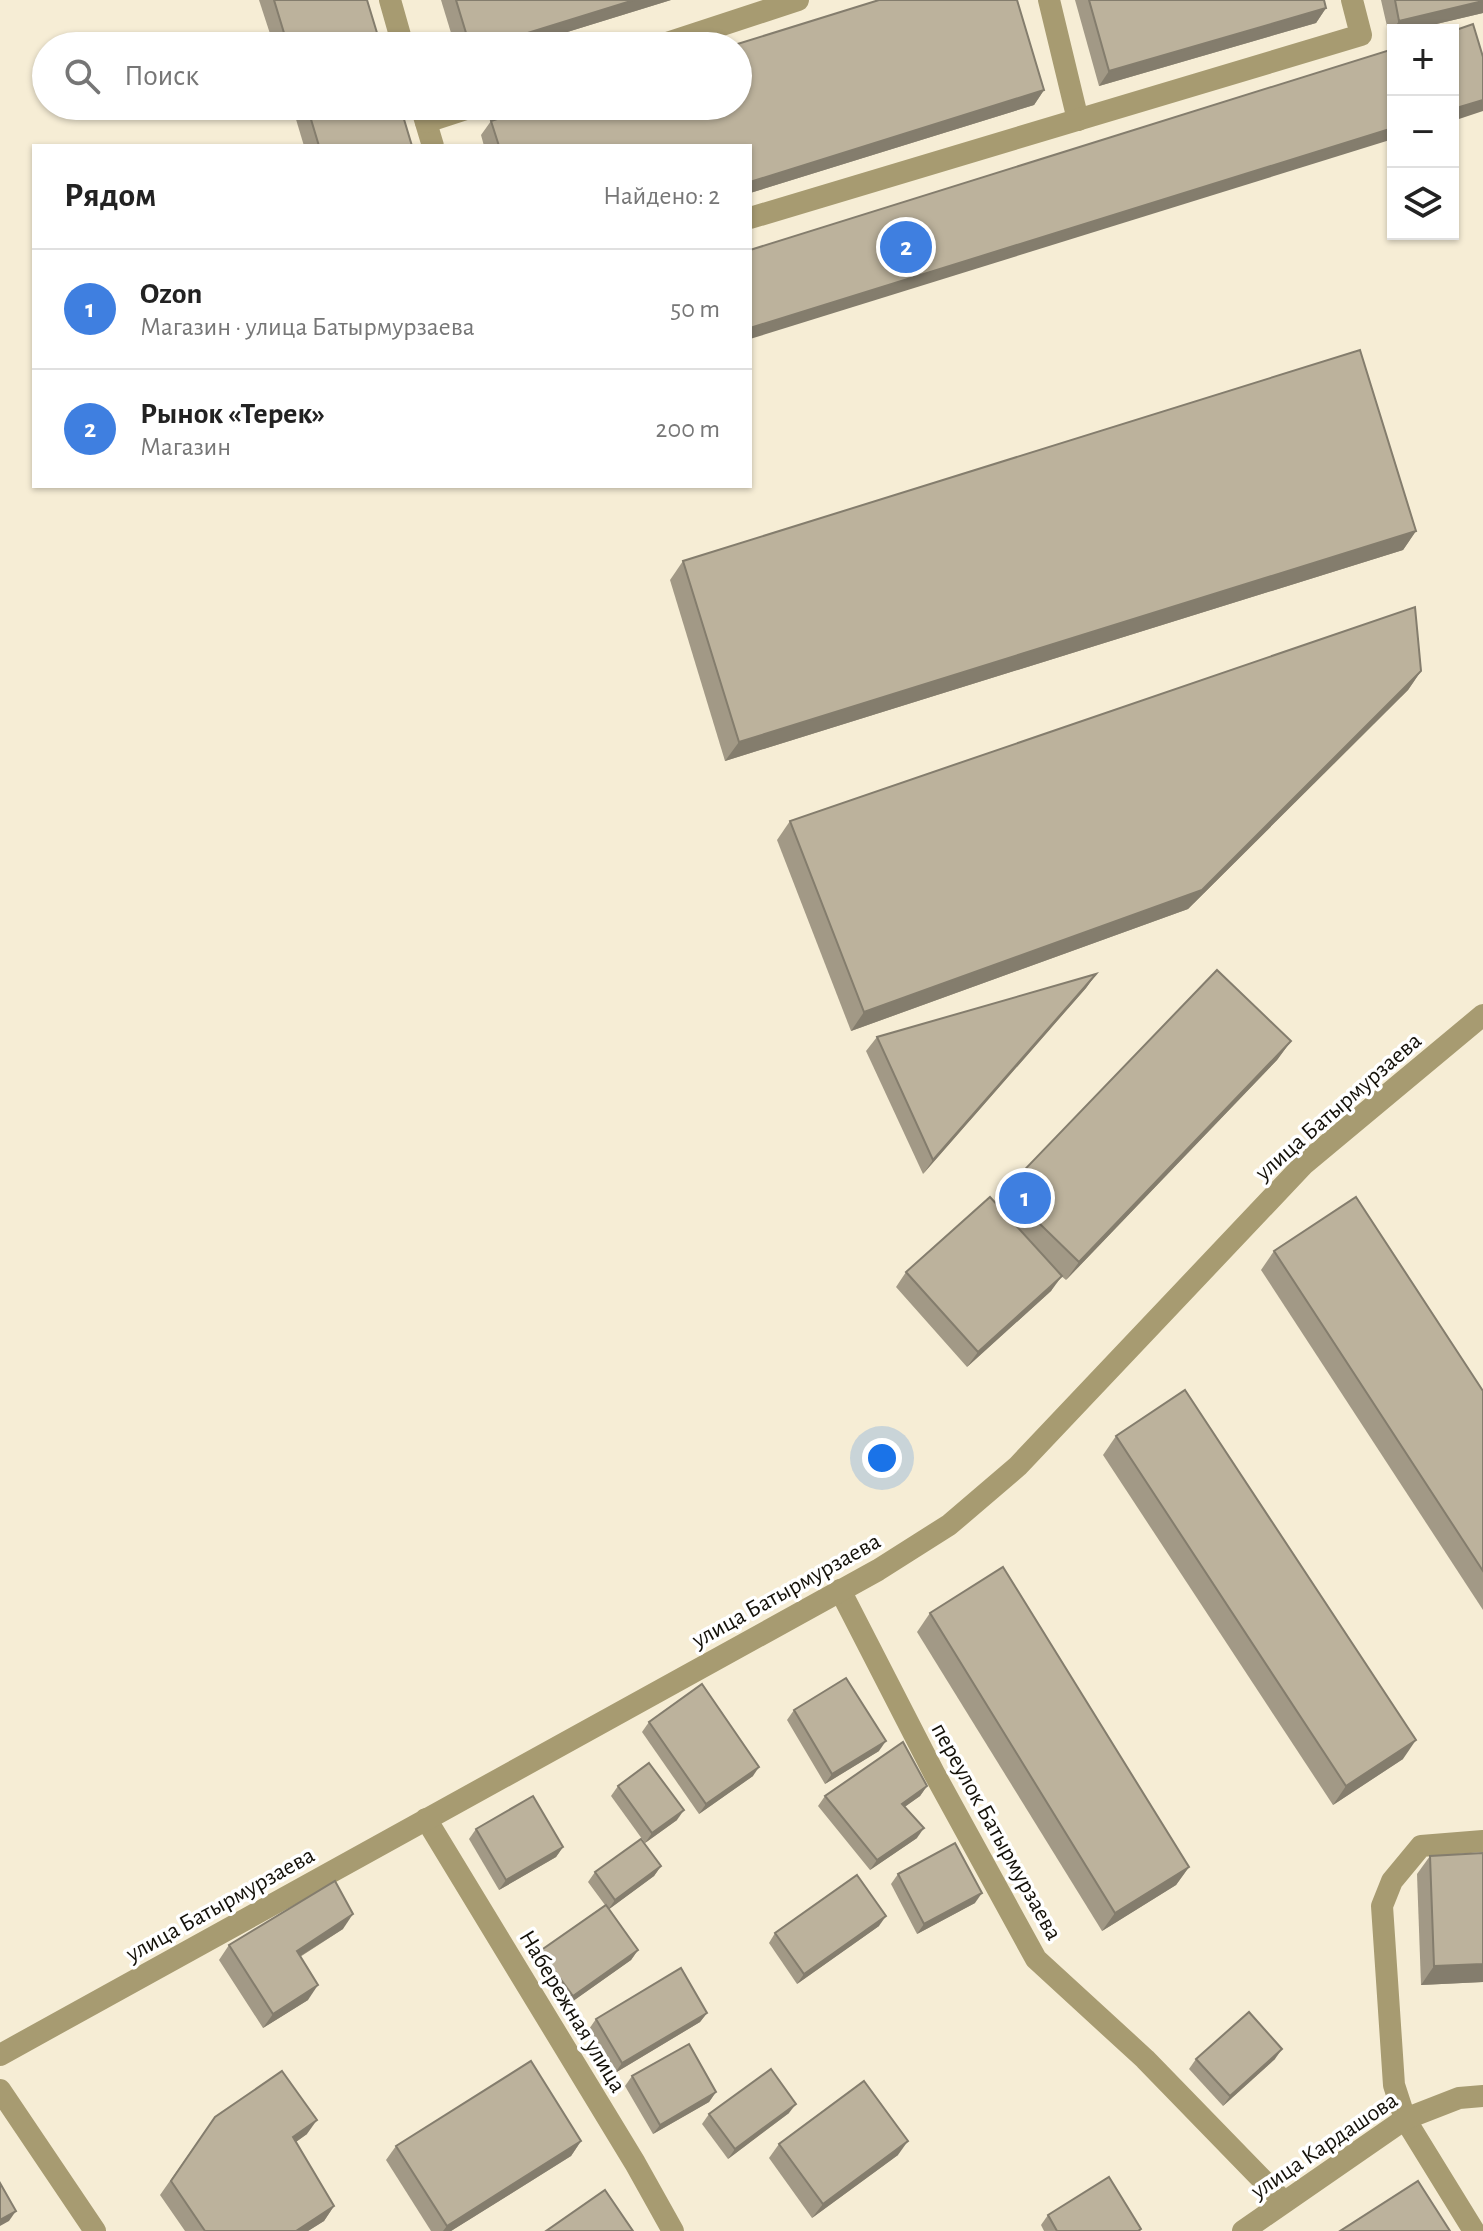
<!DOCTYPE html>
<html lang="ru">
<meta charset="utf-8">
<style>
body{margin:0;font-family:"Alegreya Sans",sans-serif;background:#f6f6f6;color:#222}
.controls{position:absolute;right:24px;top:24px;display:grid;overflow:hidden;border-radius:0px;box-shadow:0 2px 6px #0004}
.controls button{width:72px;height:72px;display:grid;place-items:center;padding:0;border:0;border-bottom:2px solid #e0e0e0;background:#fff;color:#222;font:40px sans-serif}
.you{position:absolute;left:882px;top:1458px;width:28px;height:28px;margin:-20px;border:6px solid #fff;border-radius:50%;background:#1a73e8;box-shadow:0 0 0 12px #1a73e833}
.badge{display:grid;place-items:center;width:52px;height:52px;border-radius:50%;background:#1a7ba7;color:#fff;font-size:26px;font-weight:700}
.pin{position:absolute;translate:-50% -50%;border:4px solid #fff;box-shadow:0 2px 8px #0006}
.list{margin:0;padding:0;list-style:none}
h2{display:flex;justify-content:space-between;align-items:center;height:104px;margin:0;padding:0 32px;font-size:34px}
h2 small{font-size:26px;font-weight:400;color:#767676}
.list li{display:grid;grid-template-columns:52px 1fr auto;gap:24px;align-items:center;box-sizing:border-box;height:120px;padding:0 32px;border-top:2px solid #e0e0e0}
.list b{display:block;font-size:30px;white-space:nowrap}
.list p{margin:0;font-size:26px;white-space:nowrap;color:#767676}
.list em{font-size:26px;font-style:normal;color:#767676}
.icon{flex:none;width:44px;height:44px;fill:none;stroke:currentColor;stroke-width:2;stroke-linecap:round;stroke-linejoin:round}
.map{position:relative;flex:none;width:1483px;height:2231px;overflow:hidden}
.search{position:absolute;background:#fff;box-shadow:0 2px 6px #0004;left:32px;top:32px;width:720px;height:88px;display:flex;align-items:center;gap:20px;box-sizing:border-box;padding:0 28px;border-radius:44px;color:#767676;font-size:30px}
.panel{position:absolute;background:#fff;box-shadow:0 2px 6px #0004;left:32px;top:144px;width:720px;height:344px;border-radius:0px}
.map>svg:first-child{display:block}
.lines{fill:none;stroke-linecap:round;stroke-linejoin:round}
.service{stroke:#a79b71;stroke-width:22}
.minor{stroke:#a79b71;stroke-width:22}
.tertiary{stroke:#a79b71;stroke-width:22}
.wall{fill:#a29986}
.shaded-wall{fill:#847d6d}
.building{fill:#bcb29c;stroke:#847d6d;stroke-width:2}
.labels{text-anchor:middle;stroke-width:7;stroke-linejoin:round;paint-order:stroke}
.street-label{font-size:24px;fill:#141109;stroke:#fff}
</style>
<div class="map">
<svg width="1483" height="2231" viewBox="0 0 1483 2231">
<rect width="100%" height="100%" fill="#f6edd5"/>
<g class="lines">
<!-- service -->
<g class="service">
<path d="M390 0 403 46"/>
<path d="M1049 0 1078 120"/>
<path d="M658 46 798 0"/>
<path d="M421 106 433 146"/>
<path d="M426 122 475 106"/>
<path d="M750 218 1361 35 1352 0"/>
<path d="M1474 2231 1405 2119 1394 2085 1382 1906 1392 1881 1421 1846 1483 1841"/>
</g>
<!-- minor -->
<g class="minor">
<path d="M840 1590 934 1773 1036 1959 1145 2059 1284 2202"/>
<path d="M426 1819 635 2163 673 2231"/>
<path d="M0 2090 95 2231"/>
<path d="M1243 2231 1405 2119 1459 2098 1483 2096"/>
</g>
<!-- tertiary -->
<path class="tertiary" d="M0 2055 878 1570 949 1525 1018 1466 1304 1164 1483 1015"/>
</g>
<!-- wall -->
<g class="wall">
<path d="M259 0H367L381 46H274Z"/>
<path d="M441 0H671L522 46H455Z"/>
<path d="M1075 0H1324L1326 8 1316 23 1099 86Z"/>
<path d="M1381 0H1483V13L1411 30H1393V34L1389 35Z"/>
<path d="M1044 90 1034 105 750 193V146H484L481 135 491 121Z"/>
<path d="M292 106H400L412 146H304Z"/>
<path d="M1416 531 1403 550 725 761 670 580 683 561Z"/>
<path d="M1421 671 1408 690 1188 909 851 1031 777 840 790 821Z"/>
<path d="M1096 974 1086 988 923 1174 866 1051 877 1037Z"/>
<path d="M1291 1041 1277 1060 1066 1280 1060 1275 1051 1291 967 1367 896 1287 906 1272 996 1204 1005 1190Z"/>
<path d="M1274 1251 1483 1391V1610L1261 1270Z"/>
<path d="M1116 1436 1403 1759 1333 1805 1103 1455Z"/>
<path d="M930 1613 1189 1867 1176 1885 1102 1931 917 1632Z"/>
<path d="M794 1710 879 1751 825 1784 787 1720Z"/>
<path d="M649 1722 753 1776 699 1814 642 1732Z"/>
<path d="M618 1786 677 1820 645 1843 611 1796Z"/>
<path d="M927 1786 920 1796 904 1807 917 1838 870 1870 818 1806 825 1796Z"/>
<path d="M476 1829 563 1847 556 1857 499 1890 469 1839Z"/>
<path d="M1483 1853V1982L1421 1985 1417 1874 1430 1856Z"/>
<path d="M661 1866 654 1876 609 1909 638 1950 631 1960 566 2006 533 1961 540 1951 605 1905 588 1882 595 1872Z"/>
<path d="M898 1874 975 1903 917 1934 891 1884Z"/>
<path d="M879 1926 797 1984 769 1943 775 1933Z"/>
<path d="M343 1929 300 1957 308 2000 263 2028 219 1960 229 1945Z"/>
<path d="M707 2013 700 2022 615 2073 589 2029 596 2019Z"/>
<path d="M1196 2059H1275L1223 2106 1189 2069Z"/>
<path d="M632 2076 716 2092 709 2102 653 2134 625 2086Z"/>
<path d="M789 2113 728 2159 702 2124 709 2114Z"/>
<path d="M215 2117 307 2134 296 2142 334 2206 324 2221 308 2231H185L160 2195Z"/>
<path d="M581 2141 571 2156 451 2231H431L386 2160 396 2146Z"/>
<path d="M779 2144 898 2155 812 2218 769 2158Z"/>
<path d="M1048 2215 1141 2229 1140 2231H1044L1041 2225Z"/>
</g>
<!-- shaded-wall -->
<g class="shaded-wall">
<path d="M634 0H671L522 46H486Z"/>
<path d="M1483 1V13L1411 30H1393V34L1389 35 1399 21Z"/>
<path d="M1326 8 1316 23 1099 86 1109 71Z"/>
<path d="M1044 90 1034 105 750 193V182Z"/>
<path d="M1483 100V111L1453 121V109Z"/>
<path d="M1393 128V139L750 339V328Z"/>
<path d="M1416 531 1403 550 725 761 739 742Z"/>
<path d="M1421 671 1408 690 1188 909 851 1031 864 1012Z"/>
<path d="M1096 974 1086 988 923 1174 933 1160Z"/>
<path d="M1291 1041 1277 1060 1066 1280 1079 1262Z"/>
<path d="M1062 1276 1051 1291 967 1367 978 1352Z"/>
<path d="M1416 1740 1403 1759 1333 1805 1346 1786Z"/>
<path d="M886 1741 879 1751 825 1784 832 1774Z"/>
<path d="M759 1767 753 1776 699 1814 706 1804Z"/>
<path d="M927 1786 920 1796 895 1814 902 1804Z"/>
<path d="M684 1810 677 1820 645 1843 652 1833Z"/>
<path d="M924 1828 917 1838 870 1870 877 1860Z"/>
<path d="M563 1847 556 1857 499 1890 506 1880Z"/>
<path d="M661 1866 654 1876 608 1910 615 1900Z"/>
<path d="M1189 1867 1176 1885 1102 1931 1115 1913Z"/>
<path d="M982 1893 975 1903 917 1934 924 1924Z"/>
<path d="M353 1914 343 1929 286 1965 297 1951Z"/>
<path d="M886 1916 879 1926 797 1984 804 1974Z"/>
<path d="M638 1950 631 1960 566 2006 573 1996Z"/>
<path d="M1483 1964V1982L1421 1985 1434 1966Z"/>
<path d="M318 1985 308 2000 263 2028 273 2014Z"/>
<path d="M707 2013 700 2022 615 2073 622 2063Z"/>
<path d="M1282 2049 1275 2059 1223 2106 1230 2096Z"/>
<path d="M716 2092 709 2102 653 2134 660 2125Z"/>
<path d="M796 2104 789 2113 728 2159 735 2149Z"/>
<path d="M317 2120 307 2134 283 2151 293 2137Z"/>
<path d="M581 2141 571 2156 451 2231H443L447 2226Z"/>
<path d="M908 2141 898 2155 812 2218 823 2204Z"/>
<path d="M334 2206 324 2221 308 2231H296Z"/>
<path d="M16 2211 9 2221 0 2226V2220Z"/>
</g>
<!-- building -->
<g class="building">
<path d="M274 0H367L381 46H288Z"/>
<path d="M456 0H634L486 46H470Z"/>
<path d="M879 0H1017L1044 90 750 182V146H499L491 121 538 106H738V46H731Z"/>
<path d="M1089 0H1324L1326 8 1109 71Z"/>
<path d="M1395 0H1483V1L1399 21Z"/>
<path d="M1473 24 1483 57V100L1453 109V31Z"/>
<path d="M1393 49V128L750 328V250Z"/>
<path d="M307 106H400L412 146H319Z"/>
<path d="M1360 350 1416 531 739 742 683 561Z"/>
<path d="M1415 607 1421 671 1202 890 864 1012 790 821Z"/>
<path d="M1217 970 1291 1041 1079 1262 1005 1190Z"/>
<path d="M1096 974 933 1160 877 1037Z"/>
<path d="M990 1197 1062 1276 978 1352 906 1272Z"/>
<path d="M1356 1197 1483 1391V1571L1274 1251Z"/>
<path d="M1185 1390 1416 1740 1346 1786 1116 1436Z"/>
<path d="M1003 1567 1189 1867 1115 1913 930 1613Z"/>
<path d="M846 1678 886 1741 832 1774 794 1710Z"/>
<path d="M702 1684 759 1767 706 1804 649 1722Z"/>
<path d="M903 1742 927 1786 902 1804 924 1828 877 1860 825 1796Z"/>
<path d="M649 1763 684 1810 652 1833 618 1786Z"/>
<path d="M533 1796 563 1847 506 1880 476 1829Z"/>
<path d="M641 1839 661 1866 615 1900 595 1872Z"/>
<path d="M955 1843 982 1893 924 1924 898 1874Z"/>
<path d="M1483 1853V1964L1434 1966 1430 1856Z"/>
<path d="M857 1875 886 1916 804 1974 775 1933Z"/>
<path d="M335 1881 353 1914 297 1951 318 1985 273 2014 229 1945Z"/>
<path d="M606 1905 638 1950 573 1996 540 1951Z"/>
<path d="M681 1968 707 2013 622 2063 596 2019Z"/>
<path d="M1249 2012 1282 2049 1230 2096 1196 2059Z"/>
<path d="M689 2044 716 2092 660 2125 632 2076Z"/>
<path d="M531 2061 581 2141 447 2226 396 2146Z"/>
<path d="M771 2069 796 2104 735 2149 709 2114Z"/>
<path d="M282 2071 317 2120 293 2137 334 2206 296 2231H205L171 2181 215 2117Z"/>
<path d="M864 2081 908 2141 823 2204 779 2144Z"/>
<path d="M1109 2177 1141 2229 1138 2231H1057L1048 2215Z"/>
<path d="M1418 2181 1450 2231H1340Z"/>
<path d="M0 2183 16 2211 0 2220Z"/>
<path d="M605 2190 633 2231H546Z"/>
</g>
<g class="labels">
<!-- street labels -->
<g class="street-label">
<text transform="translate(1338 1106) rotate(-41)" y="8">улица Батырмурзаева</text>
<text transform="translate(786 1590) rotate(-29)" y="8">улица Батырмурзаева</text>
<text transform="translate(997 1831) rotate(61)" y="8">переулок Батырмурзаева</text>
<text transform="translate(220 1904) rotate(-29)" y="8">улица Батырмурзаева</text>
<text transform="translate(573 2011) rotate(59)" y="8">Набережная улица</text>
<text transform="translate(1324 2145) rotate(-34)" y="8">улица Кардашова</text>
</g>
</g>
</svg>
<div class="controls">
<button>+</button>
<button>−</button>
<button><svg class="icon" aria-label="layers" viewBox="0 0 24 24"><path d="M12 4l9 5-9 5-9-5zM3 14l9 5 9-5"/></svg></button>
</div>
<div class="you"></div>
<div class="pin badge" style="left:1025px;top:1198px;background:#3f7fe0">1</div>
<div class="pin badge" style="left:906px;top:247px;background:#3f7fe0">2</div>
<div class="search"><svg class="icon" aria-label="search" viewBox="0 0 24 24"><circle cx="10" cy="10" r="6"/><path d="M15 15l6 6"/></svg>Поиск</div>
<section class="panel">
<h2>Рядом<small>Найдено: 2</small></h2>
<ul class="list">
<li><span class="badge" style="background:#3f7fe0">1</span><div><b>Ozon</b><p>Магазин · улица Батырмурзаева</p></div><em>50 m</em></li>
<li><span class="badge" style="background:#3f7fe0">2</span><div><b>Рынок «Терек»</b><p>Магазин</p></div><em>200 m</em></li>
</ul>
</section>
</div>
